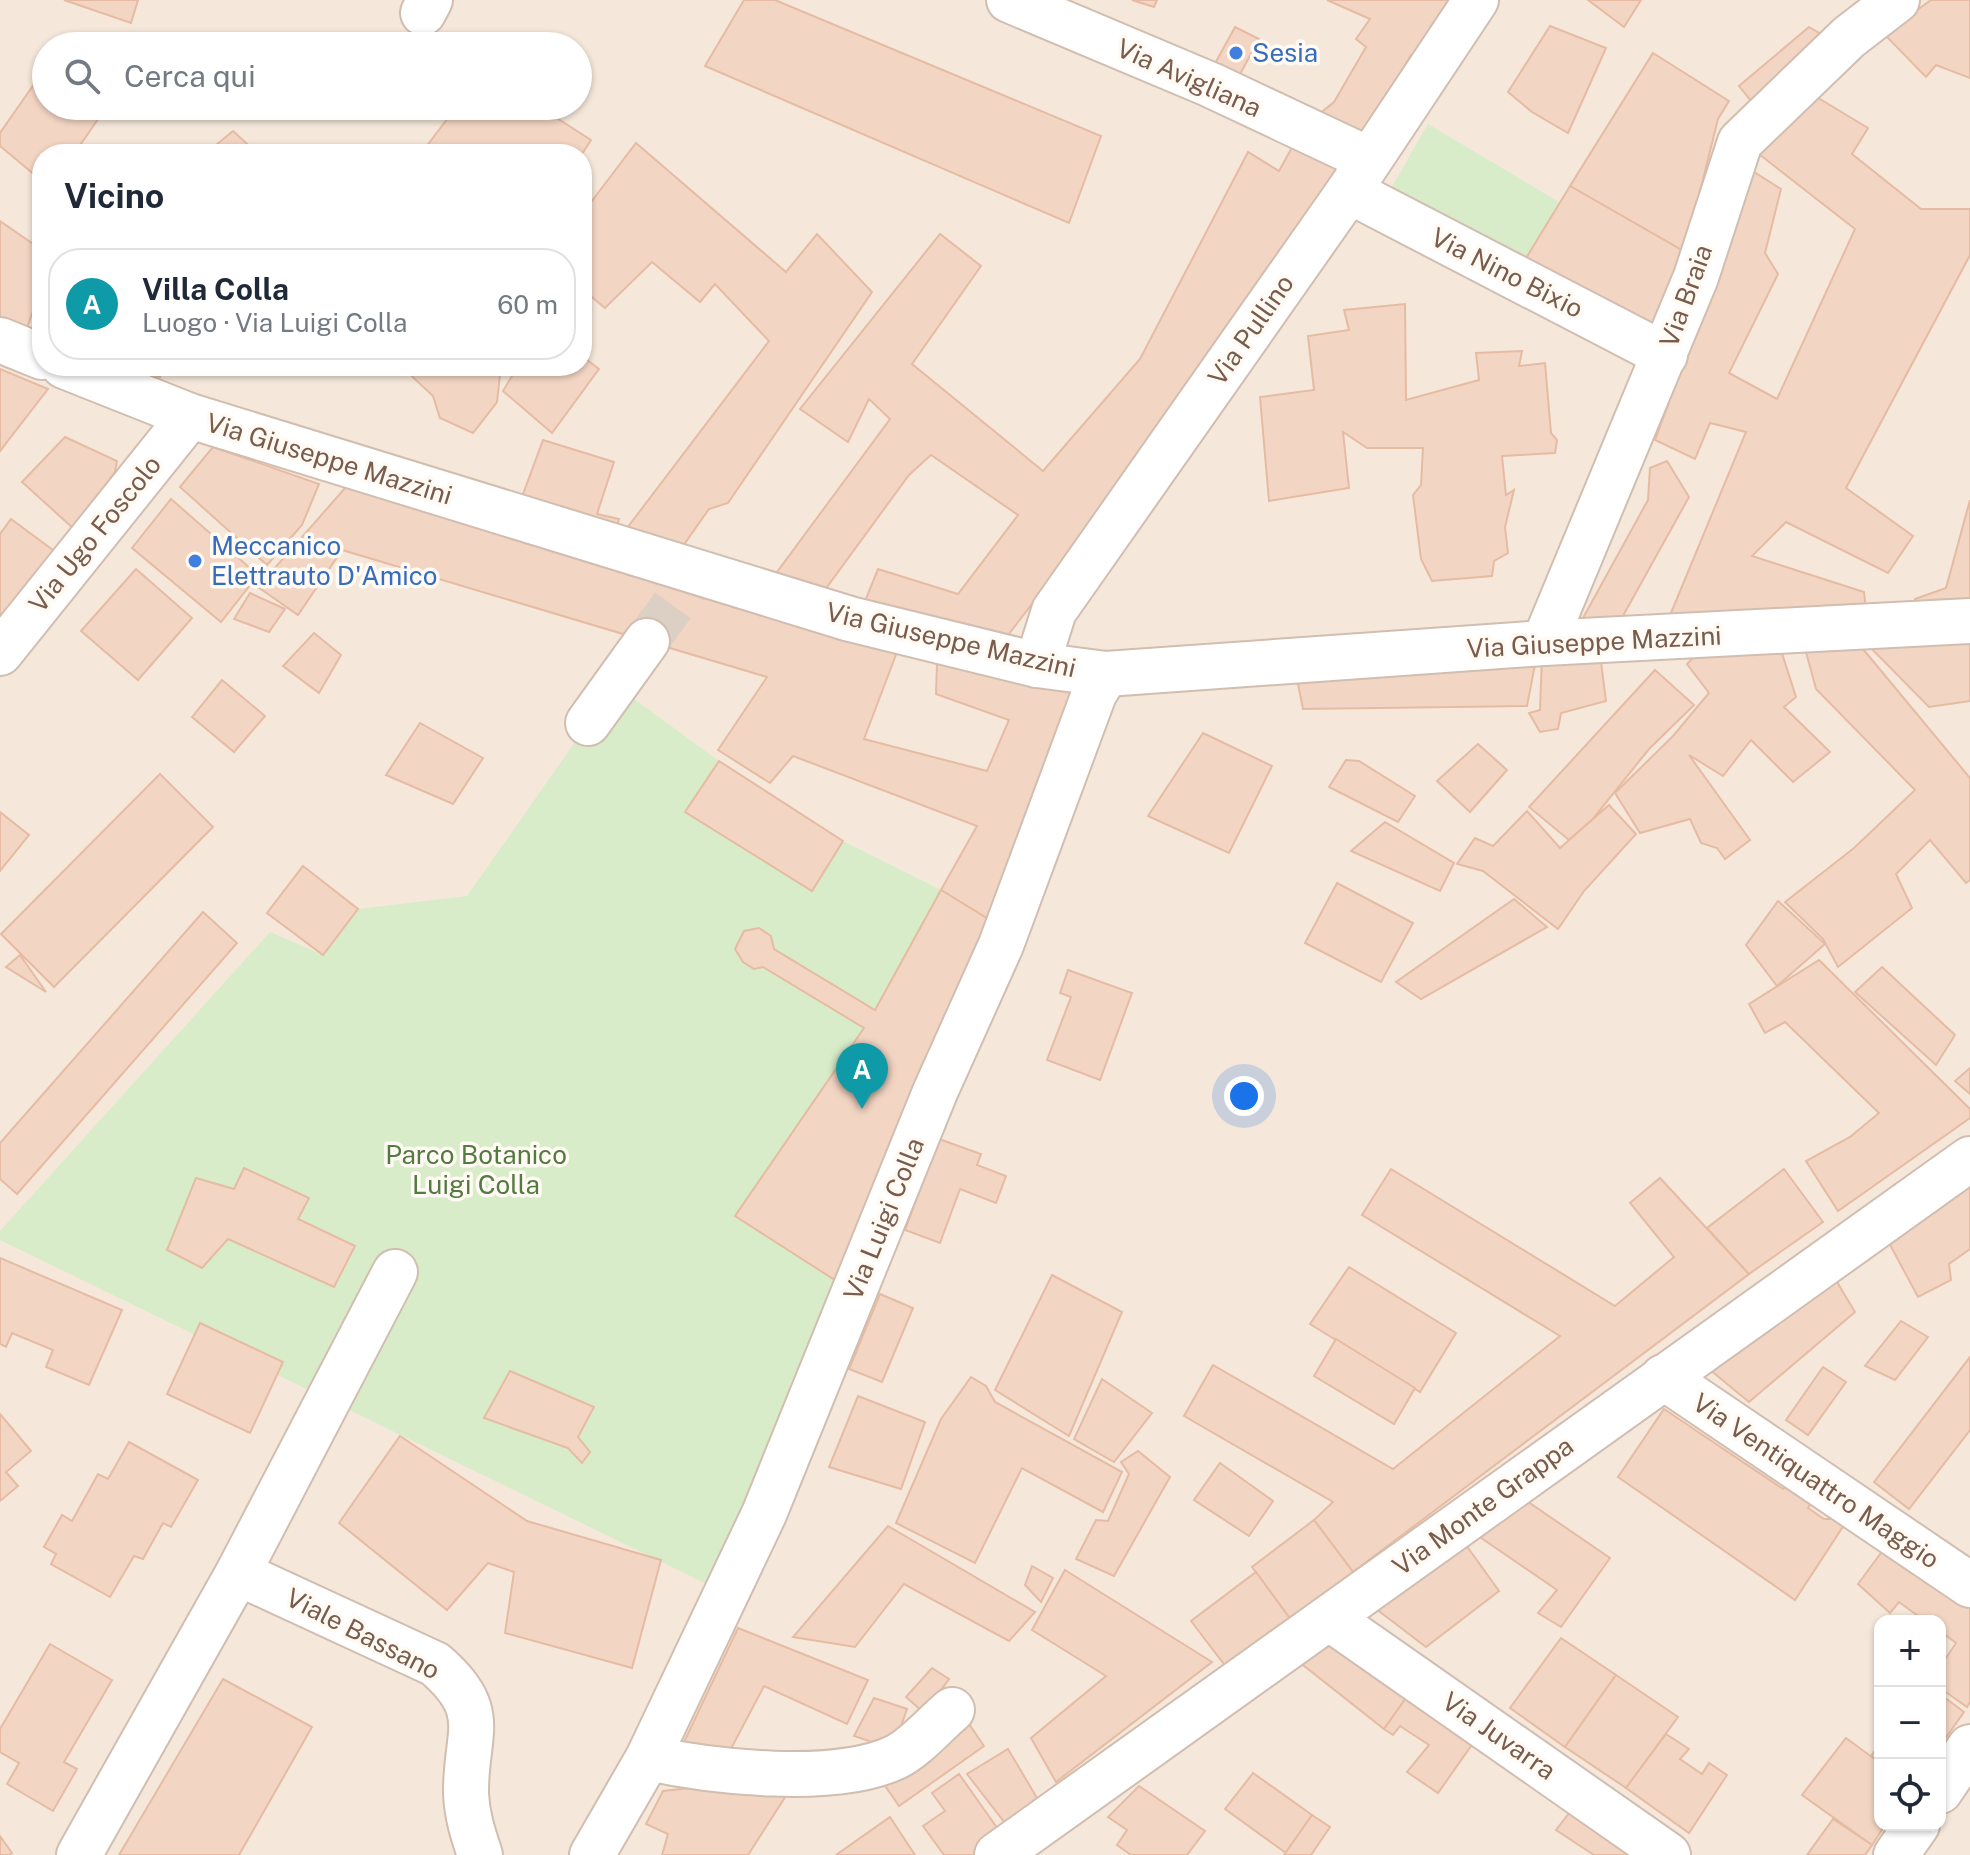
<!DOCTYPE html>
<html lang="it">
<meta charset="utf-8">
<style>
body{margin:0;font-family:"Public Sans",sans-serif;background:#f2f2f3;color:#1f2937}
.controls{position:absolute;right:24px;bottom:24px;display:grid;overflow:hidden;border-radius:16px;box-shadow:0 2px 6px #0004}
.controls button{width:72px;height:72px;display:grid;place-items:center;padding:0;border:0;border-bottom:2px solid #e0e1e3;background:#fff;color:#1f2937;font:40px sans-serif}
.you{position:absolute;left:1244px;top:1096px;width:28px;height:28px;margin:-20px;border:6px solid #fff;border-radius:50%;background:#1a73e8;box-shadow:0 0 0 12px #1a73e833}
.badge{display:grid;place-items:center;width:52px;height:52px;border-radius:50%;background:#111827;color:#fff;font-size:26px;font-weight:700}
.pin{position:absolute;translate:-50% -66px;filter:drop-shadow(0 2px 4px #0008)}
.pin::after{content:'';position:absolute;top:42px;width:28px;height:24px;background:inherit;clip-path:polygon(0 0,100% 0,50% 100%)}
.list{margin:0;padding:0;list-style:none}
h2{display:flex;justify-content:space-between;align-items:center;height:104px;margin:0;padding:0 32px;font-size:34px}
h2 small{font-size:26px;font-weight:400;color:#747a83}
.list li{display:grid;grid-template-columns:52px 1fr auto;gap:24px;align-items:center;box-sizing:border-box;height:112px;margin:0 16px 16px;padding:0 16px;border:2px solid #e0e1e3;border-radius:32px}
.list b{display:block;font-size:30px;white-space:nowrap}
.list p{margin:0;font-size:26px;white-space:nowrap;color:#747a83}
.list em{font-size:26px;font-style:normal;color:#747a83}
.icon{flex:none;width:44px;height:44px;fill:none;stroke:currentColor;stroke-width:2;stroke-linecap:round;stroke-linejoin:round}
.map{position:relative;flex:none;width:1970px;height:1855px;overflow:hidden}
.search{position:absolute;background:#fff;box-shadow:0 2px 6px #0004;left:32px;top:32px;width:560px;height:88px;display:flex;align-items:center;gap:20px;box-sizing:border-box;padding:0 28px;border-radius:44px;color:#747a83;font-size:30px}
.panel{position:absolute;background:#fff;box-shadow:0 2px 6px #0004;left:32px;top:144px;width:560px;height:232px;border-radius:32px}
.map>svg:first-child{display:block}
.residential{fill:#f5e8da;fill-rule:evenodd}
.green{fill:#d8ecc9}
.building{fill:#f3d5c3;stroke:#e6bba3;stroke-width:2}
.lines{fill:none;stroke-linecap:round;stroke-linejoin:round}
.street-tunnel{stroke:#dcd0c4;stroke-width:44;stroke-dasharray:44 22;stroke-linecap:butt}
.street-casing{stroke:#d1beb0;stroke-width:48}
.street{stroke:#fff;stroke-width:44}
.shop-dot{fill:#3f7fe0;stroke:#fffaf3;stroke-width:3}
.labels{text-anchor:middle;stroke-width:7;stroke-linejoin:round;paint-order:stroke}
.shop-label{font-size:26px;fill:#366cbe;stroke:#fffaf3;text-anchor:start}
.street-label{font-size:26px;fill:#7a5c4d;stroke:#fffaf3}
.park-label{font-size:26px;fill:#537a41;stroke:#fffaf3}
</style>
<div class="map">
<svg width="1970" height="1855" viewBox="0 0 1970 1855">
<rect width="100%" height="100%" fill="#fdf6ec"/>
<!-- residential -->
<path class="residential" d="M0 0H1970V1855H0ZM46 46H578V106H46ZM42 154H582V366H42ZM1880 1621H1940V1825H1880Z"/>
<!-- green -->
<g class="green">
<path d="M1428 124 1559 202 1520 268 1390 190Z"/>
<path d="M615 685 719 761 685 812 811 891 843 841 941 890 875 1010 774 949 771 936 759 929 735 949 747 965 763 967 864 1028 735 1216 841 1284 711 1586 0 1240V1231L270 932 323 955 358 909 467 896Z"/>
</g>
<!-- building -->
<g class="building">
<path d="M64 0H138L131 23Z"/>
<path d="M744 0H775L1101 136 1069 223 705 66Z"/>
<path d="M1132 0H1157L1154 7Z"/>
<path d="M1327 0H1462L1427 61 1411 55 1362 139 1313 119 1334 102 1366 47 1356 39 1370 19Z"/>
<path d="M1588 0H1641L1624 27Z"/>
<path d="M1931 0H1970V78L1936 65 1926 77 1884 34Z"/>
<path d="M1550 26 1606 48 1568 133 1532 112 1508 92Z"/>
<path d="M1235 27 1259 39 1237 80 1213 67Z"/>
<path d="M1809 27 1833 41 1762 115 1739 86Z"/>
<path d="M1653 53 1729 101 1718 119 1685 252 1570 186Z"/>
<path d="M46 67V106H107L74 154H42V181L0 146V133Z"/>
<path d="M1810 93 1868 128 1852 154 1921 209H1970V255L1846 488 1913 536 1888 573 1786 522 1752 556 1864 592 1866 611 1666 625 1746 432 1710 423 1695 459 1655 440 1754 172 1781 189 1765 253 1778 274 1729 373 1777 399 1855 229 1755 151Z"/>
<path d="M457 106H538L591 140 582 154H437L426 147Z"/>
<path d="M233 131 258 154H205Z"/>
<path d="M1295 142 1349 166 1196 391 995 652 861 611 878 569 958 594 1018 515 931 455 909 475 816 602 766 587 890 419 869 399 848 442 800 409 940 234 981 266 912 364 1043 471 1140 359 1248 152 1279 171Z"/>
<path d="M636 143 786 272 817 234 872 292 728 503 709 509 678 553 621 536 769 341 715 284 700 302 652 262 605 308 582 289V214Z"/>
<path d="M1570 186 1685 252 1657 339 1520 268Z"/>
<path d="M0 221 42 250V284L22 343 0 335Z"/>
<path d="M1405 304 1406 400 1479 380 1476 353 1522 351 1519 366 1545 363 1551 433 1557 440 1555 453 1502 456 1506 495 1514 490 1505 527 1508 553 1494 561 1492 576 1432 581 1421 559 1413 495 1421 485 1423 448H1367L1343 432 1349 488 1269 501 1260 397 1314 390 1308 336 1349 330 1344 310Z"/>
<path d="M582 356 599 369 552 433 503 391 518 366H582Z"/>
<path d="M122 366H165L160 377Z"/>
<path d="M401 366H489L500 375 497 402 473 433 440 418 433 396Z"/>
<path d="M0 369 48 389 0 451Z"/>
<path d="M65 437 117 461 115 472 74 529 22 482Z"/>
<path d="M543 440 614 462 597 514 619 519 614 535 519 505Z"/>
<path d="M213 447 319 484 302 525 267 565 180 487Z"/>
<path d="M1667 461 1689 497 1619 623 1578 627 1648 500 1650 468Z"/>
<path d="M346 487 897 652 864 739 987 771 1009 720 936 694 937 663 1083 688 993 922 941 890 977 826 793 756 770 783 718 750 767 677 342 550 298 615 258 587Z"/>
<path d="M171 499 258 575 221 622 132 548Z"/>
<path d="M1970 500V612L1916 615 1915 599 1946 588Z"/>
<path d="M11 519 61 556 0 634V534Z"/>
<path d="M136 569 192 618 138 680 81 631Z"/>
<path d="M250 593 285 609 269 632 234 619Z"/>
<path d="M314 633 341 655 319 693 283 666Z"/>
<path d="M1970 634V701L1929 707 1865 642Z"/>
<path d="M1853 637 1970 778V880L1966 883 1930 840 1896 874 1912 908 1838 967 1823 939 1785 902 1854 848 1915 790 1816 689 1803 641Z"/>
<path d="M1779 644 1796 697 1784 707 1830 752 1793 782 1751 740 1723 776 1689 755 1750 840 1725 859 1717 848 1701 843 1690 819 1640 833 1615 793 1673 736 1709 693 1687 664 1703 647Z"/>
<path d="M1537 654 1527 706 1303 709 1295 669Z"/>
<path d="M1600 654 1606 701 1561 713 1558 729 1540 732 1529 713 1540 710 1542 655Z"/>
<path d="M1655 670 1694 705 1649 749 1592 820 1569 840 1529 807Z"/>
<path d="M222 680 265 716 234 752 192 717Z"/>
<path d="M420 723 483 758 453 804 386 775Z"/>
<path d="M1203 733 1272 766 1229 853 1148 816Z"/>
<path d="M1478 744 1507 770 1470 812 1437 781Z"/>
<path d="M1346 760 1359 761 1415 796 1398 822 1329 787Z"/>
<path d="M719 761 843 841 812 891 685 812Z"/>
<path d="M160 774 213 827 54 987 1 934Z"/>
<path d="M1609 805 1636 834 1584 891 1558 929 1483 871 1457 864 1475 838 1493 846 1527 811 1560 848Z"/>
<path d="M0 812 29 835 0 871Z"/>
<path d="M1385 822 1454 863 1440 891 1351 851Z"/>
<path d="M303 866 358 909 323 955 267 913Z"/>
<path d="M1337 883 1413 923 1381 982 1305 943Z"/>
<path d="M941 890 993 922 841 1284 735 1216 864 1028 763 967 754 969 743 962 735 949 744 931 759 928 771 936 774 949 875 1010Z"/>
<path d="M1514 899 1547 927 1421 999 1396 982Z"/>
<path d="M1778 901 1825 944 1777 986 1746 945Z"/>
<path d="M203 912 237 943 17 1194 0 1179V1143Z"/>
<path d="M20 955 46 992 6 967Z"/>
<path d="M1819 960 1970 1109V1118L1838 1211 1806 1161 1850 1137 1879 1113 1785 1022 1765 1033 1749 1004Z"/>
<path d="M1882 967 1955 1035 1936 1065 1855 992Z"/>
<path d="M1068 970 1132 993 1100 1080 1047 1060 1071 997 1060 993Z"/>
<path d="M1970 1068V1094L1955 1081Z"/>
<path d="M939 1139 981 1154 977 1165 1006 1176 996 1203 960 1189 940 1243 905 1230Z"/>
<path d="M244 1168 309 1198 298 1219 355 1246 334 1287 228 1239 202 1268 167 1250 196 1178 234 1189Z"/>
<path d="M1391 1169 1615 1306 1674 1257 1630 1203 1660 1178 1749 1274 1353 1572 1314 1520 1333 1502 1184 1416 1213 1365 1393 1469 1560 1336 1362 1215Z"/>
<path d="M1784 1169 1823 1222 1749 1274 1707 1228Z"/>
<path d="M1970 1177V1249L1949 1264 1951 1280 1918 1297 1888 1241Z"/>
<path d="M0 1258 122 1310 89 1385 46 1367 53 1350 12 1333 6 1347 0 1344Z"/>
<path d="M1349 1267 1456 1333 1420 1392 1310 1324Z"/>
<path d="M1052 1275 1122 1312 1069 1436 995 1390Z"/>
<path d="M1834 1277 1855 1312 1749 1402 1709 1369Z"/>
<path d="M880 1294 913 1308 882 1382 849 1369Z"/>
<path d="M1901 1321 1928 1337 1895 1380 1865 1366Z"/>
<path d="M200 1323 283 1362 250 1433 167 1394Z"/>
<path d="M1336 1339 1415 1388 1394 1424 1314 1376Z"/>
<path d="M1970 1357V1430L1909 1509 1874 1482Z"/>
<path d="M1823 1367 1846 1382 1808 1435 1786 1420Z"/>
<path d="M510 1371 594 1407 578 1437 590 1452 582 1463 568 1448 484 1418Z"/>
<path d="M971 1377 986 1386 995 1402 1122 1472 1103 1512 1022 1468 975 1563 896 1523 941 1419Z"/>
<path d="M1102 1379 1152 1413 1114 1462 1074 1439Z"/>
<path d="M858 1396 925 1422 901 1489 829 1467Z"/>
<path d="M1664 1409 1783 1489 1792 1479 1816 1496 1808 1508 1824 1519H1848L1795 1600 1618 1477Z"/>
<path d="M0 1414 31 1451 6 1472 18 1486 0 1501Z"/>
<path d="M400 1436 527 1521 661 1560 632 1668 505 1633 514 1572 488 1563 447 1610 339 1523Z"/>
<path d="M129 1442 198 1480 171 1527 163 1523 143 1559 134 1556 110 1597 51 1564 56 1554 44 1547 62 1515 72 1521 98 1474 108 1479Z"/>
<path d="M1138 1451 1170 1477 1114 1576 1076 1559 1096 1520 1108 1521 1129 1474 1121 1462Z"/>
<path d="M1220 1463 1273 1501 1249 1536 1194 1500Z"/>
<path d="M1524 1499 1610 1558 1561 1627 1538 1613 1557 1590 1474 1533Z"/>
<path d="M1314 1520 1353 1572 1291 1620 1252 1567Z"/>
<path d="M888 1526 1035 1612 1009 1641 904 1584 855 1647 793 1637Z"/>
<path d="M1461 1538 1499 1591 1426 1647 1367 1602Z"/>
<path d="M1889 1542 1970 1596V1702L1967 1707 1940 1688V1667L1956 1643 1940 1631V1621H1925L1899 1602 1890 1613 1858 1584Z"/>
<path d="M1032 1566 1053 1578 1041 1602 1025 1585Z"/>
<path d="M1065 1570 1212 1662 1056 1782 1031 1738 1106 1676 1032 1630Z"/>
<path d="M1256 1572 1291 1620 1227 1668 1191 1621Z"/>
<path d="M1329 1624 1416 1684 1384 1729 1289 1654Z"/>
<path d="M738 1628 868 1680 847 1724 764 1686 723 1764 677 1757Z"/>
<path d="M1561 1638 1616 1675 1565 1747 1510 1708Z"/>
<path d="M50 1644 112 1680 64 1762 77 1769 53 1811 7 1784 19 1763 0 1752V1729Z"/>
<path d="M932 1668 949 1679 924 1713 906 1697Z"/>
<path d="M1616 1675 1678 1717 1626 1788 1565 1747Z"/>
<path d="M223 1679 312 1727 239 1855H119Z"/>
<path d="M1416 1684 1483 1729 1438 1793 1407 1772 1429 1745 1400 1726 1393 1735 1384 1729Z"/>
<path d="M1940 1694 1964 1712 1940 1746Z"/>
<path d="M874 1698 907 1709 893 1749 854 1736Z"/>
<path d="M965 1718 984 1746 899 1806 879 1777Z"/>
<path d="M1666 1734 1689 1749 1680 1759 1702 1774 1709 1763 1727 1775 1689 1833 1626 1788Z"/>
<path d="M1846 1738 1880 1763V1825H1885L1872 1845 1802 1795Z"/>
<path d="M1880 1744V1763L1871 1756Z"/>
<path d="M1008 1749 1037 1798 1005 1823 967 1774Z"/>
<path d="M1253 1773 1312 1815 1286 1853 1225 1809Z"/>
<path d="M959 1774 1005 1839 982 1855H944L923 1826 945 1811 932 1793Z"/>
<path d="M785 1778 793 1785 748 1855H662L668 1834 646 1824 663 1791Z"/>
<path d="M1139 1786 1205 1831 1187 1855H1131L1117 1845 1127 1830 1108 1817Z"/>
<path d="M1580 1799 1662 1855H1594L1556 1830Z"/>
<path d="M1312 1815 1330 1827 1311 1855H1284Z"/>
<path d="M890 1817 915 1855H836Z"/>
<path d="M1833 1819 1872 1845 1865 1855H1807Z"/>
<path d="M0 1836 12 1853 9 1855H0Z"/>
</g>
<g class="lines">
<!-- street-tunnel -->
<path class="street-tunnel" d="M647 641 687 586"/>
<!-- street casing -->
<g class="street-casing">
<g id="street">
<path d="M1009 0 1211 85 1368 159"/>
<path d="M423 13 430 0"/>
<path d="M1349 191 1665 355"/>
<path d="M0 340 42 357"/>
<path d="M64 366 190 416 850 619 1037 665 1106 674 1544 643 1970 621"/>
<path d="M1544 643 1696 277 1740 142 1849 37 1897 0"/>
<path d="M0 653 190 416"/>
<path d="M1037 665 1054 611 1349 191 1476 0"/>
<path d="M588 723 647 641"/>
<path d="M1663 1377 1970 1585"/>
<path d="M238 1573 435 1664C491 1712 465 1733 466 1794 467 1816 473 1834 480 1855"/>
<path d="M1329 1618 1668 1855"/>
<path d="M648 1758C713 1772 835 1786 896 1757 916 1747 935 1724 952 1710"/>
<path d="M1940 1791 1970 1747"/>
<path d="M79 1855 238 1573 395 1272"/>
<path d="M592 1855 648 1758 764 1514 935 1092 1001 945 1094 694 1106 674"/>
<path d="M997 1855 1970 1159"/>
<path d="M1896 1855 1917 1825"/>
</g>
</g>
<!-- street -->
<use href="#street" class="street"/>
</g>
<!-- markers -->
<g class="shop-dot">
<circle cx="1236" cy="53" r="8"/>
<circle cx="195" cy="561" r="8"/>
</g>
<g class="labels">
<!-- shop labels -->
<g class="shop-label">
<text x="1252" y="62">Sesia</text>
<text x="211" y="555">Meccanico<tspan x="211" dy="30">Elettrauto D'Amico</tspan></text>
</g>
<!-- street labels -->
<g class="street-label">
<text transform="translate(1189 78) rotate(24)" y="9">Via Avigliana</text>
<text transform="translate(1507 273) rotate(27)" y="9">Via Nino Bixio</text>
<text transform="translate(1686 296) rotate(-70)" y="9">Via Braia</text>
<text transform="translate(1251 330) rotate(-55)" y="9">Via Pullino</text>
<text transform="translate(329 459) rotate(17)" y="9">Via Giuseppe Mazzini</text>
<text transform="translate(95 534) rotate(-51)" y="9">Via Ugo Foscolo</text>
<text transform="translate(951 640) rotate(13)" y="9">Via Giuseppe Mazzini</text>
<text transform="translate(1594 642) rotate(-3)" y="9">Via Giuseppe Mazzini</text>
<text transform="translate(884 1219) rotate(-68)" y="9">Via Luigi Colla</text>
<text transform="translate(1816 1481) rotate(34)" y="9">Via Ventiquattro Maggio</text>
<text transform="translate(1483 1506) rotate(-36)" y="9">Via Monte Grappa</text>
<text transform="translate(363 1634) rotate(27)" y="9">Viale Bassano</text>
<text transform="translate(1499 1736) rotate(35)" y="9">Via Juvarra</text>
</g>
<!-- park labels -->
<g class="park-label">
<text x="476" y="1164">Parco Botanico<tspan x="476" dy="30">Luigi Colla</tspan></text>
</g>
</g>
</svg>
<div class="controls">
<button>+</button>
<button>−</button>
<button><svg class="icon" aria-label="locate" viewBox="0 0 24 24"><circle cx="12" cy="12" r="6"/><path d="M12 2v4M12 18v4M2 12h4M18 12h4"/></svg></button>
</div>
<div class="you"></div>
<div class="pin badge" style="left:862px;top:1109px;background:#0f9aa8">A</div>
<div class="search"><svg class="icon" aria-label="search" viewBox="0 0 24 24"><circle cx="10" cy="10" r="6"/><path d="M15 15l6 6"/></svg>Cerca qui</div>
<section class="panel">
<h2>Vicino<small></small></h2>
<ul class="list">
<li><span class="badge" style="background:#0f9aa8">A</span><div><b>Villa Colla</b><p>Luogo · Via Luigi Colla</p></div><em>60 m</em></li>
</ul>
</section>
</div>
